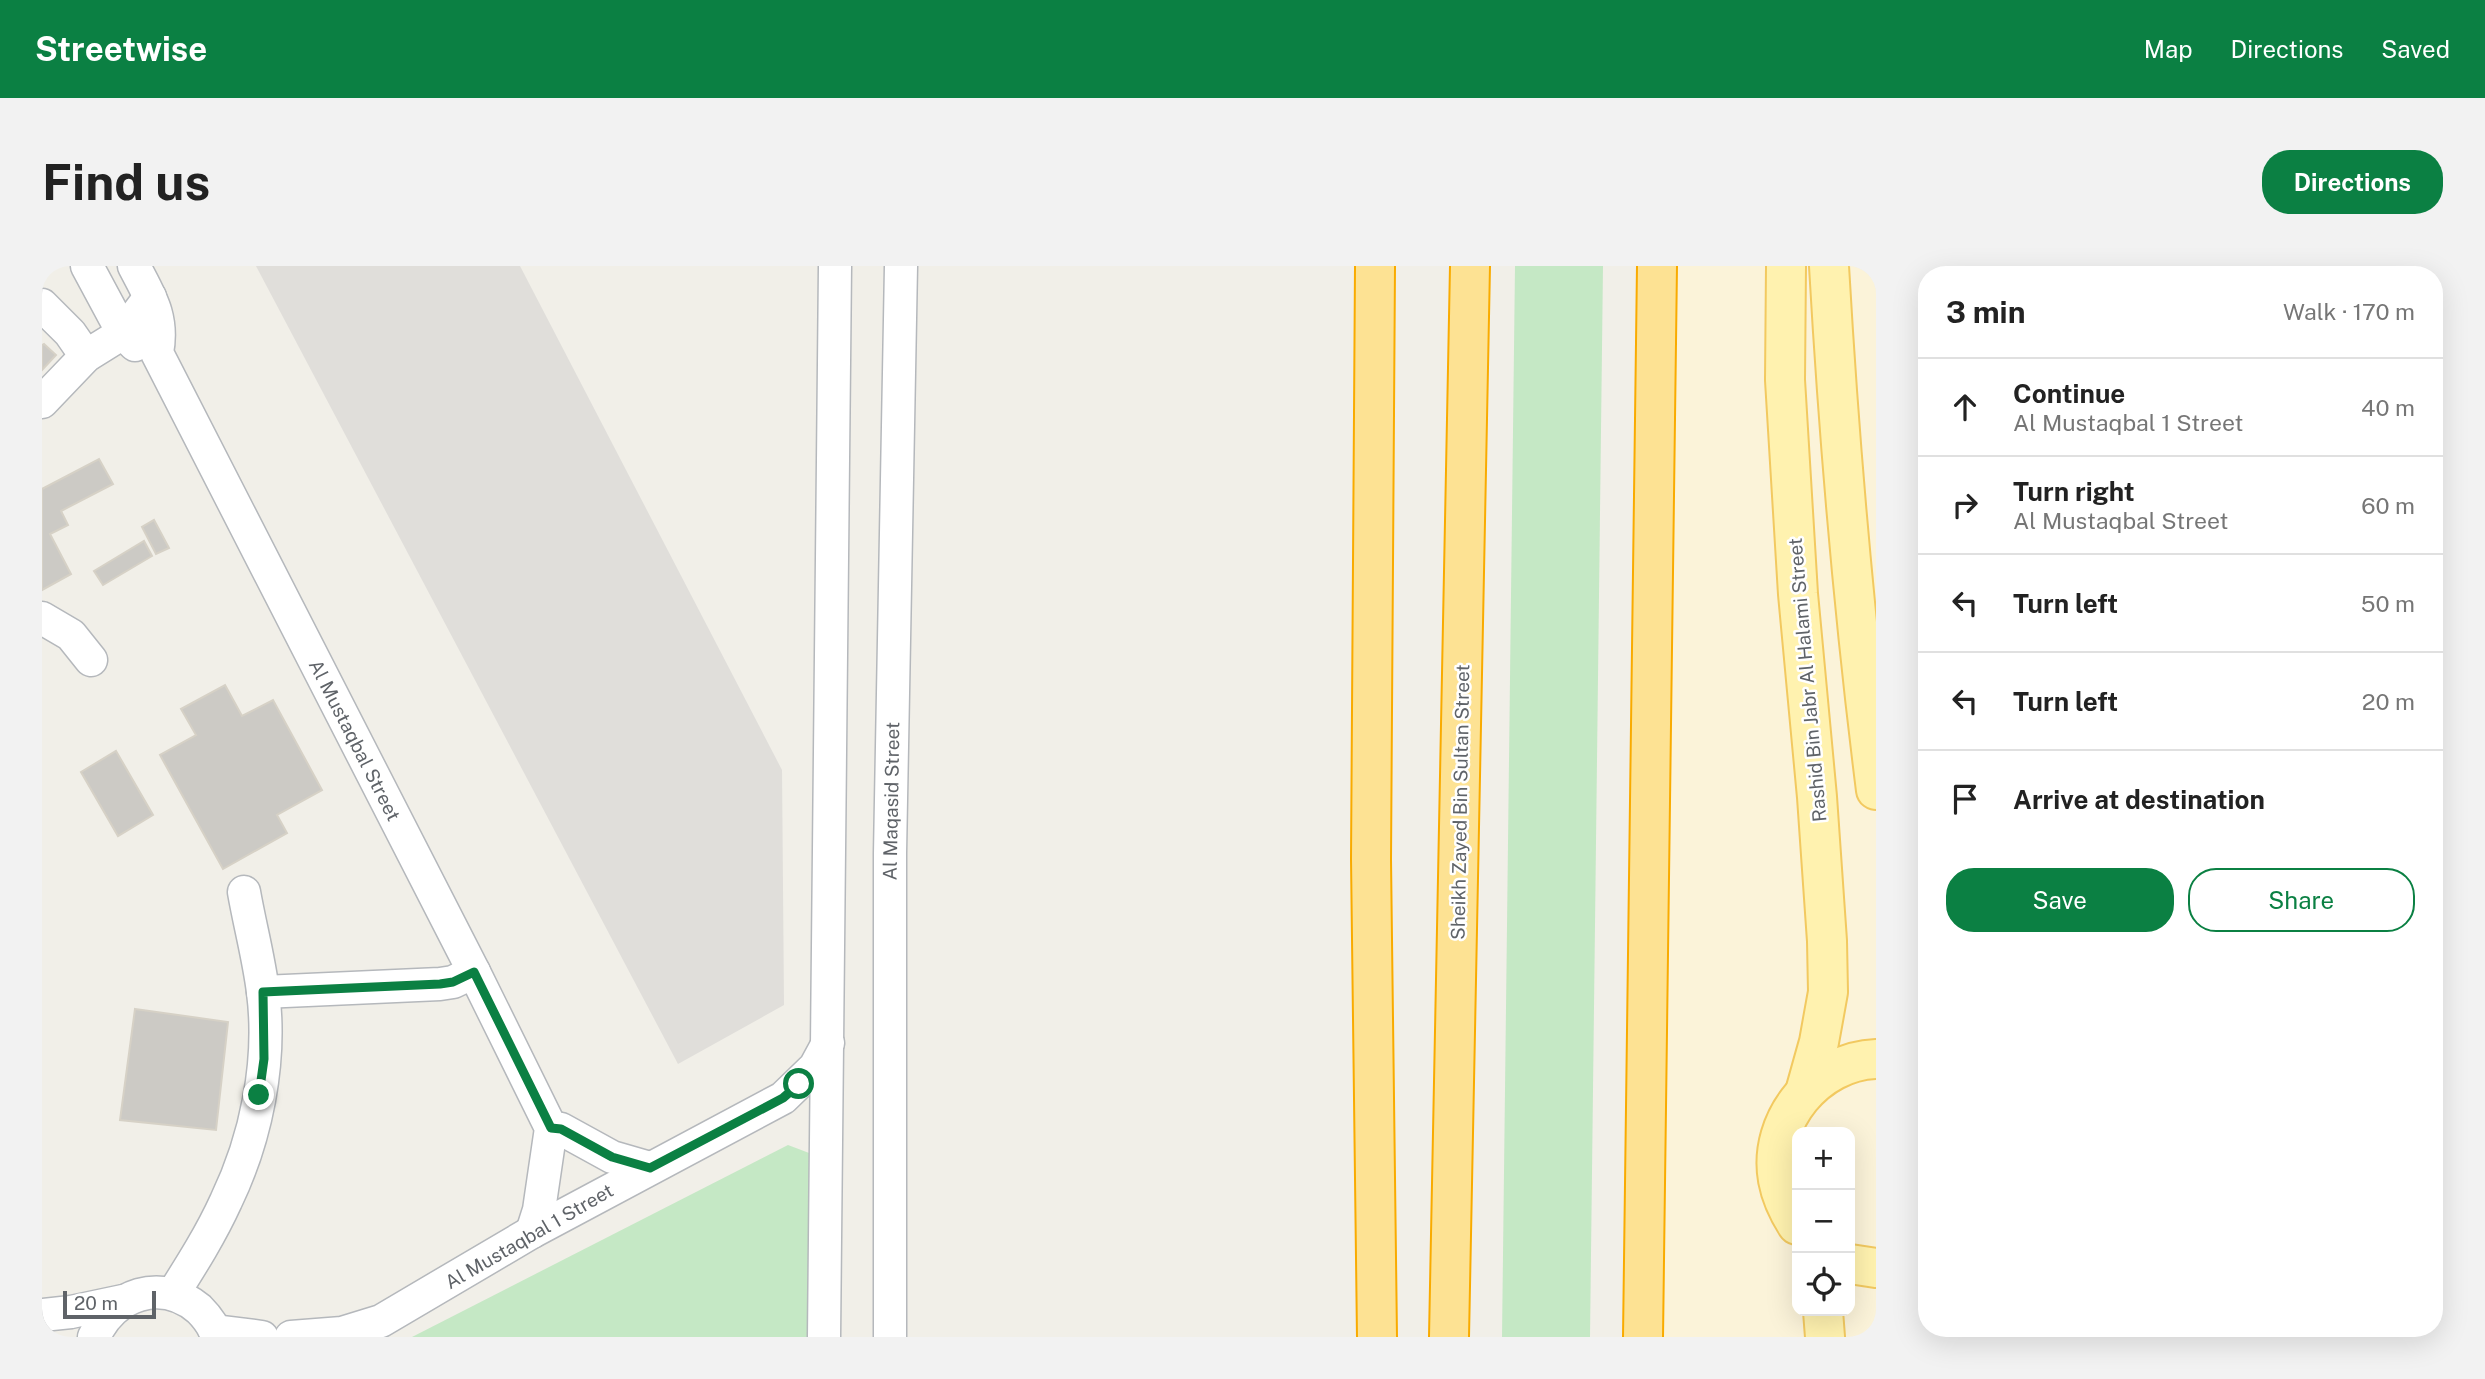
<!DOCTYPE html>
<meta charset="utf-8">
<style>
body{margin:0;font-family:"Public Sans",sans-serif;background:#f2f2f2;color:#222}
.controls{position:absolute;right:21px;bottom:21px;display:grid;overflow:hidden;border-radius:14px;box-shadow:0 7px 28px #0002}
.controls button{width:63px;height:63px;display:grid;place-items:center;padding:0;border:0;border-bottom:2px solid #e0e0e0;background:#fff;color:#222;font:35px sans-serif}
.scale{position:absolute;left:21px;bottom:18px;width:93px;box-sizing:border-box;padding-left:7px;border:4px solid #5f6368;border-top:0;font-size:19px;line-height:24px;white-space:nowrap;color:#5f6368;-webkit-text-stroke:5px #fff;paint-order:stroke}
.stop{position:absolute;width:21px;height:21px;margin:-16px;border:5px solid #0b8043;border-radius:50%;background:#fff}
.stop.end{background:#0b8043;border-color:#fff;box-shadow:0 2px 7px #0008}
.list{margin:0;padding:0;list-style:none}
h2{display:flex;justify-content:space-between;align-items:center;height:91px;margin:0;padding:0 28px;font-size:30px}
h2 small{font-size:23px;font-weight:400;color:#767676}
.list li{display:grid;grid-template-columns:46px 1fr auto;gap:21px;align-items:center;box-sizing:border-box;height:98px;padding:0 28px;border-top:2px solid #e0e0e0}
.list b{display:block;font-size:26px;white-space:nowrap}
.list p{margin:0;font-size:23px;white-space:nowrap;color:#767676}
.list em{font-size:23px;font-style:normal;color:#767676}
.actions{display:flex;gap:14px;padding:21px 28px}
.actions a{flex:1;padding:16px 0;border:2px solid #0b8043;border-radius:28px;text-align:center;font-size:24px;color:#0b8043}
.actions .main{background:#0b8043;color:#fff}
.icon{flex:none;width:38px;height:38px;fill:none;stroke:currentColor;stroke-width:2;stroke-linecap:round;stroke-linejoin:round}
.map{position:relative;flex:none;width:1834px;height:1071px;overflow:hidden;border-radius:28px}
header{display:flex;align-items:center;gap:42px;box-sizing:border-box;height:98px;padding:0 35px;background:#0b8043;color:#fff}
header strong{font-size:33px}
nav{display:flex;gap:38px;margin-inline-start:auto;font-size:24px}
.intro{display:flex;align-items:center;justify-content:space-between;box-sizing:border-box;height:168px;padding:0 42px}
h1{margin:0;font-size:49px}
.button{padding:18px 32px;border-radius:28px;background:#0b8043;color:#fff;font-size:24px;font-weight:700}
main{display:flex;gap:42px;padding:0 42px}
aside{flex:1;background:#fff;border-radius:28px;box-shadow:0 7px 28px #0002}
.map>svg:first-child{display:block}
.industrial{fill:#e0deda}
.green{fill:#c5e8c5}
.sand{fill:#fbf3d9;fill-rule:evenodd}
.building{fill:#cccac5;stroke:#d6d1c6;stroke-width:2}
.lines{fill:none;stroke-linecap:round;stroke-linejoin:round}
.minor-casing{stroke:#b5b8bc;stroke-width:35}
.major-casing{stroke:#f2c960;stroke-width:42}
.highway-casing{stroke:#f9ab00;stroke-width:42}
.minor{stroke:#fff;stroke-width:32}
.major{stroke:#fff2af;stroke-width:38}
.highway{stroke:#fde293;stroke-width:38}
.route{stroke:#0b8043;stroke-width:9}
.labels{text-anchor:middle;stroke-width:5;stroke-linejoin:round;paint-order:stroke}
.street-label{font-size:19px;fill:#5f6368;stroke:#fff}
</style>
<header>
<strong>Streetwise</strong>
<nav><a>Map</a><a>Directions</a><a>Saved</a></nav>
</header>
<div class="intro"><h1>Find us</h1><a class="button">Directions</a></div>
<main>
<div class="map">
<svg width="1834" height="1071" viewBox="0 0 1834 1071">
<rect width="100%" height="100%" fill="#f1efe8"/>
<!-- industrial -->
<path class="industrial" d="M214 0H478L740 504 742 739 636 798Z"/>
<!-- green -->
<g class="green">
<path d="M1473 0H1561L1548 1071H1460Z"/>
<path d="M746 879 775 890 781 1071H370Z"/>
</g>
<!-- sand -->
<path class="sand" d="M1624 0H1834V1071H1600ZM1755 866H1808V1045H1755Z"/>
<!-- building -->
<g class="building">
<path d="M2 78 14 89 0 104V79Z"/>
<path d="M57 193 71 218 19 245 26 259 8 268 29 308 0 324V223Z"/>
<path d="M112 254 127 282 114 288 100 261Z"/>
<path d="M102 275 110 290 61 319 52 305Z"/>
<path d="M183 419 200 450 231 434 280 524 235 549 245 567 181 603 118 489 154 469 139 443Z"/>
<path d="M74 485 111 549 76 570 39 506Z"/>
<path d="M93 743 186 756 174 864 78 854Z"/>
</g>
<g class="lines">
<!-- minor casing -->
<g class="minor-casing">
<g id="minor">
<path d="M45 0 81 67 93 79"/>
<path d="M92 0C108 31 122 51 115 87L432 706 509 862 497 944 490 966"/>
<path d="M0 39 28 67 44 90"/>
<path d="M0 136 44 90 81 67 108 31"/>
<path d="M0 352 29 369 49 394"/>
<path d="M221 726 398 718 411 716 432 706"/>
<path d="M509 862 519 863 570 891 608 902"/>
<path d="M131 1028C150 998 169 968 184 935 214 873 230 796 221 726 217 693 208 660 202 626"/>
<path d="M0 1049 29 1046 81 1035"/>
<path d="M173 1065 220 1071"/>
<path d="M52 1071C71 1028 119 1011 157 1043 165 1051 172 1060 175 1071"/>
<path d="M249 1071 300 1067 339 1055 490 966 741 832 773 801 786 777"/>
<path d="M782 1071 793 0"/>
<path d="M848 1071V587L859 0"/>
</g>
</g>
<!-- major casing -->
<g class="major-casing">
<g id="major">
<path d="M1744 0 1743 114 1756 328 1775 531 1785 675 1786 726 1777 776 1763 826"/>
<path d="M1787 0C1797 175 1812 350 1834 524"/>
<path d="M1755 959C1746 945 1739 930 1736 914 1725 854 1775 795 1834 793"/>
<path d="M1808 998 1834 1002"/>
<path d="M1781 1045 1783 1071"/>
</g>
</g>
<!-- highway casing -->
<g class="highway-casing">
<g id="highway">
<path d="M1333 0 1329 593 1335 1071"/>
<path d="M1407 1071 1428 0"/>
<path d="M1601 1071 1615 0"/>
</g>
</g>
<!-- minor -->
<use href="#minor" class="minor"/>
<!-- major -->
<use href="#major" class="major"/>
<!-- highway -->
<use href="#highway" class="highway"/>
</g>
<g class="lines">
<!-- route -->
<path class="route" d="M217 829 222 793 221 726 398 718 411 716 432 706 509 862 519 863 570 891 608 902 741 832 757 818"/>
</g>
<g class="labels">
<!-- street labels -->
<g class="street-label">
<text transform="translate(1765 414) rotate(-95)" y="7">Rashid Bin Jabr Al Halami Street</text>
<text transform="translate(313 474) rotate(63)" y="7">Al Mustaqbal Street</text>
<text transform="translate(849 535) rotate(-89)" y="7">Al Maqasid Street</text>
<text transform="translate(1418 536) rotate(-89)" y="7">Sheikh Zayed Bin Sultan Street</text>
<text transform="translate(487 970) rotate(-30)" y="7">Al Mustaqbal 1 Street</text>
</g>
</g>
</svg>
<div class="controls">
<button>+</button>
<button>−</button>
<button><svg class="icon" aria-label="locate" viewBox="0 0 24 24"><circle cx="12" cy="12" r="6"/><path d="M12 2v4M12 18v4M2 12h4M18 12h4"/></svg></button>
</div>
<div class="scale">20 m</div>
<div class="stop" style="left:757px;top:818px"></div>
<div class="stop end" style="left:217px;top:829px"></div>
</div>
<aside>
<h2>3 min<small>Walk · 170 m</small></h2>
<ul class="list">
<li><svg class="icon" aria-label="ahead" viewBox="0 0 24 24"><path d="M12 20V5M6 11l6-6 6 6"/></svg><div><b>Continue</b><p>Al Mustaqbal 1 Street</p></div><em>40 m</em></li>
<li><svg class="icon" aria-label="right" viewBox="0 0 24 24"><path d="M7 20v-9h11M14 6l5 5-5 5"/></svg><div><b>Turn right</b><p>Al Mustaqbal Street</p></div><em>60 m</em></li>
<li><svg class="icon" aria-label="left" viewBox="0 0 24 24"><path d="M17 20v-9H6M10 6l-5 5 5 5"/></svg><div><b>Turn left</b></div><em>50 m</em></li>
<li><svg class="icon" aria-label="left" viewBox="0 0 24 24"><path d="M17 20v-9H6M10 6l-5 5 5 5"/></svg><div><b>Turn left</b></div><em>20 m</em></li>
<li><svg class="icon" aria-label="arrive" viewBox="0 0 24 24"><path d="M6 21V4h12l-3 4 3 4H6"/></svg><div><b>Arrive at destination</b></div></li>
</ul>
<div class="actions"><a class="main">Save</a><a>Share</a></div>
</aside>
</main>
